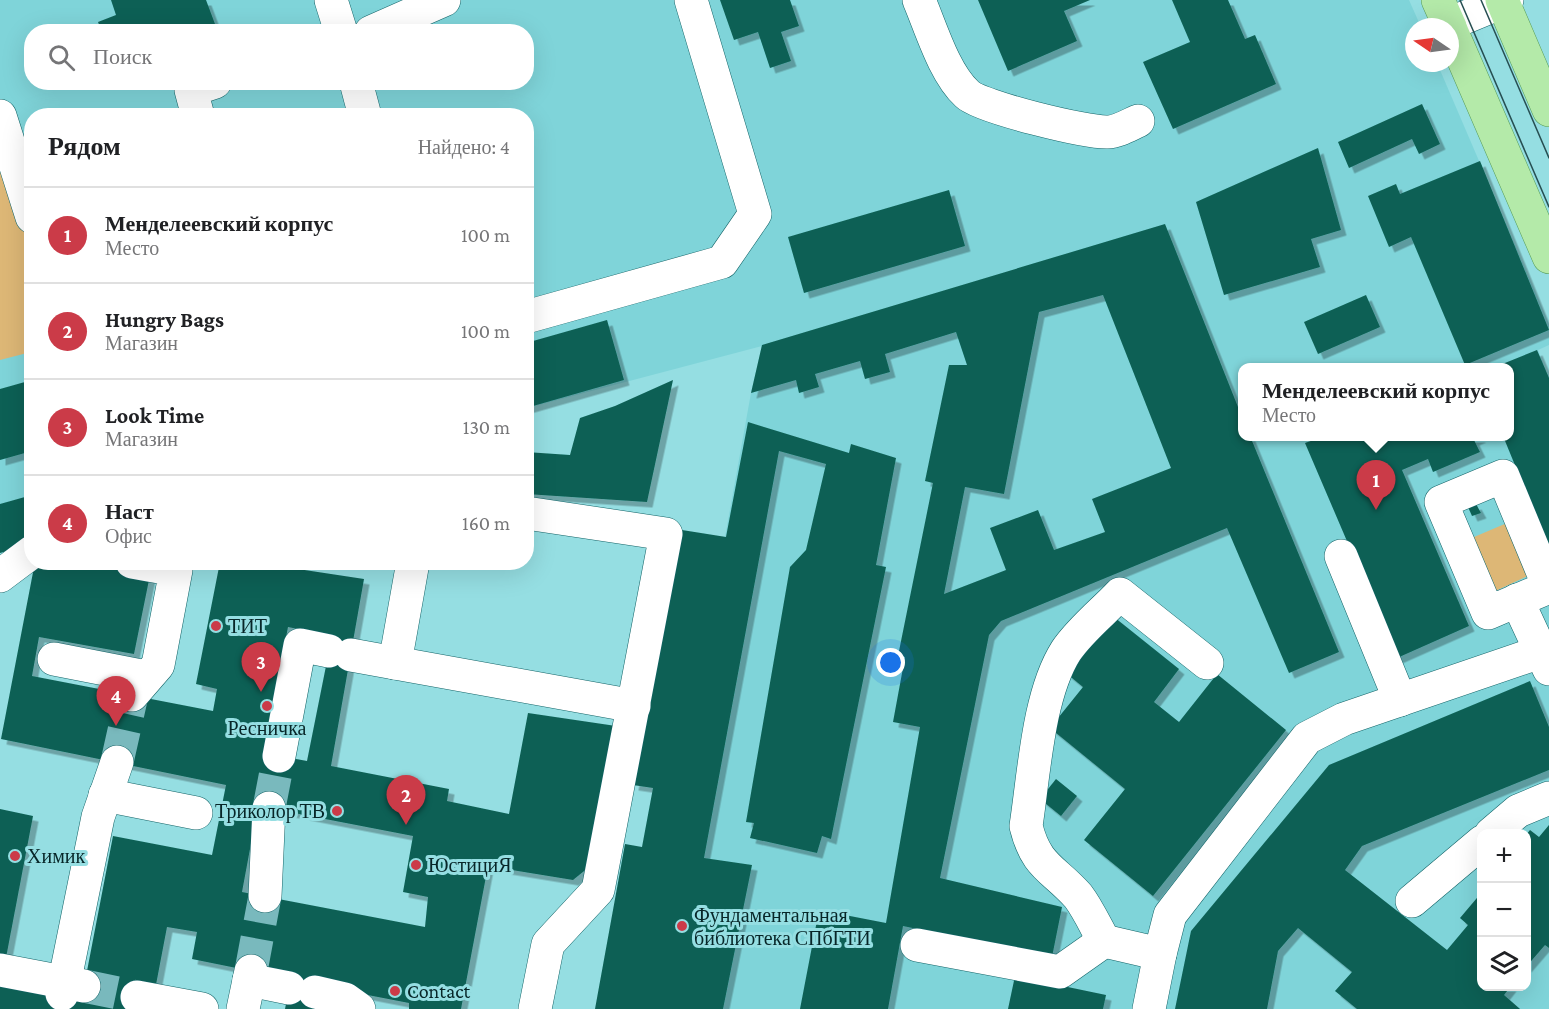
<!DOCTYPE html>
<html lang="ru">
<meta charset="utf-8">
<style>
body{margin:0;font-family:"Crimson Pro",serif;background:#f2f2f2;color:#202124}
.controls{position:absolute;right:18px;bottom:18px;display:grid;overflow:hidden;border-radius:12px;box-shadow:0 6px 24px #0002}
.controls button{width:54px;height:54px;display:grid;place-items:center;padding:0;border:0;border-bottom:2px solid #e0e0e0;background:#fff;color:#202124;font:30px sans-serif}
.compass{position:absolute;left:1405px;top:18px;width:54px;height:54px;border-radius:50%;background:#fff;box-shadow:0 6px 24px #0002;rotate:283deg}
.you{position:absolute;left:891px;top:663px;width:21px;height:21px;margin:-15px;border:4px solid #fff;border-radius:50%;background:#1a73e8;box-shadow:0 0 0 9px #1a73e833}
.badge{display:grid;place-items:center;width:39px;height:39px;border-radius:50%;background:#cb3b48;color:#fff;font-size:20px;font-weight:700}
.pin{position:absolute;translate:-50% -50px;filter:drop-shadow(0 2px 3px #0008)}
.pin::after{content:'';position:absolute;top:32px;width:21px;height:18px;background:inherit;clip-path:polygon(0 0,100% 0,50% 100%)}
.popup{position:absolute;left:1238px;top:363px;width:276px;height:78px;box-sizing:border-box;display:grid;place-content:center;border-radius:12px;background:#fff;filter:drop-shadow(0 2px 4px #0005);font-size:20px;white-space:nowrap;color:#757577}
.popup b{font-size:22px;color:#202124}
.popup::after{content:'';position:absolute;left:50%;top:100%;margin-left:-12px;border:12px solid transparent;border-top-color:#fff}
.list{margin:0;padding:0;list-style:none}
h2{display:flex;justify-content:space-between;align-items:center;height:78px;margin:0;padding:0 24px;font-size:26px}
h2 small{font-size:20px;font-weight:400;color:#757577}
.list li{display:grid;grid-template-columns:39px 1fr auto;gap:18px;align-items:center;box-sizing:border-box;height:96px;padding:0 24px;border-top:2px solid #e0e0e0}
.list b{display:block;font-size:22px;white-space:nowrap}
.list p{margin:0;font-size:20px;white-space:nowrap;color:#757577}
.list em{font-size:20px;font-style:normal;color:#757577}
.icon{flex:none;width:33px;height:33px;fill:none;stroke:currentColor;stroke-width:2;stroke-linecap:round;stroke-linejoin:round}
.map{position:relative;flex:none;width:1549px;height:1009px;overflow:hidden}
.search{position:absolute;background:#fff;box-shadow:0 6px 24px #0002;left:24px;top:24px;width:510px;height:66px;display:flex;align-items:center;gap:15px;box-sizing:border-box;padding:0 21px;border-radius:24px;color:#757577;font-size:22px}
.panel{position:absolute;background:#fff;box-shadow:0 6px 24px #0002;left:24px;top:108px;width:510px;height:462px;border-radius:24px}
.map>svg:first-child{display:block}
.built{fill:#7fd4d9;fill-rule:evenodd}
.green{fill:#ddb776}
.building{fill:#0c6054;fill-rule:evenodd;filter:url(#shadow)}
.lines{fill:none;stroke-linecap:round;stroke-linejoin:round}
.minor-tunnel{stroke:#79b9bd;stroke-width:33;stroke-dasharray:33 16;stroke-linecap:butt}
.minor-casing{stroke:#136468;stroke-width:34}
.major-casing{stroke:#579c57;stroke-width:34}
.minor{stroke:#fff;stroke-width:33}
.major{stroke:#b4eaa9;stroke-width:33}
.tram{stroke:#274f52;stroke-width:1.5}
.poi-dot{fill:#cb3b48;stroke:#95dee2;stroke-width:2}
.labels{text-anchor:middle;stroke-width:6;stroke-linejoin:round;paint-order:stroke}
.poi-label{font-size:20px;fill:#072628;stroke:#95dee2;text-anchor:start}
</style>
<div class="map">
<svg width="1549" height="1009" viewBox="0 0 1549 1009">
<defs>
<filter id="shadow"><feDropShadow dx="5.5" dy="5.5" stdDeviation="0" flood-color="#0004"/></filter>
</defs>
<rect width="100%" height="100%" fill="#95dee2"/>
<!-- built -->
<path class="built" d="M0 0H1409L1421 27H1414V63H1437L1549 324V345L1538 350 1549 378V1009H640L751 393 762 346 527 408 526 116H32L31 544 0 553ZM32 32H526V82H32ZM1242 368H1510V436H1242ZM1482 834H1526V986H1482Z"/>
<!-- green -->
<g class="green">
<path d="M0 139 32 239 31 352 0 360Z"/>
<path d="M1507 523 1530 575 1489 594 1467 540Z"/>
</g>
<!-- building -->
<g class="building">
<path d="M111 0H206L218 32H102L98 22 116 15Z"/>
<path d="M720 0H790L799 26 781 32 791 61 770 68 758 32 734 40Z"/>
<path d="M978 0H1090L1064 11 1077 41 1008 71Z"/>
<path d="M1172 0H1228L1245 39 1255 35 1276 84 1173 129 1143 62 1190 42Z"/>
<path d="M1422 104 1440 144 1419 154 1412 139 1349 168 1338 142Z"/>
<path d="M1318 148 1341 230 1311 239 1320 267 1224 295 1196 202Z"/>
<path d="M1480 161 1549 330 1465 365 1411 237 1389 247 1368 196 1396 184 1400 194Z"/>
<path d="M949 190 965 246 804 293 788 237Z"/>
<path d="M1165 224 1242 417V436H1250L1339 652 1289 673 1227 528 1001 621 989 635 940 878 1062 907 1052 957 903 926 888 1009H800L819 910 886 923 920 727 893 722 905 657 898 656 933 483 925 481 949 365H967L956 332 885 354 890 372 865 379 860 361 815 374 819 387 799 393 796 380 751 393 762 345ZM1103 295 1171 468 1092 499 1105 532 1054 550 1038 510 990 528 1006 570 944 594 965 487 1004 494 1039 312Z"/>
<path d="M1366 295 1380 327 1318 354 1304 322Z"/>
<path d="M607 320 624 380 526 408V343Z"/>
<path d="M1537 350 1549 378V548L1503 436H1510V368L1495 367Z"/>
<path d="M32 380V451L0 460V389Z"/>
<path d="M673 380 647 502 526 494V452L570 455 580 418 615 406Z"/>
<path d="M748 422 849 453 851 444 896 458 876 565 886 567 831 839 822 836 817 853 750 838 754 823 746 822 790 567 806 550 826 464 779 451 704 858 752 865 723 1009H595L625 844 642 847 653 788 633 785 682 530 726 537Z"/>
<path d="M1322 437H1481L1474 440 1480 452 1433 472 1428 459 1402 470 1469 626 1397 658 1305 443Z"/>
<path d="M32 495V544L0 553V504Z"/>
<path d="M1476 504 1481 513 1472 516 1468 507Z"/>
<path d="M35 562H83L150 575 134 654 39 637 32 676 213 711 217 689 196 684 220 562H299L298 569 364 579 331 766 449 789 447 801 509 814 528 713 616 726 589 867 573 880 488 866 461 1009H409V1003L316 985 312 1009H285L291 979 192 959 197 932 167 927 155 990 142 1009H0V982L82 997 113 836 212 855 226 785 1 739ZM288 627 332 636 307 761 264 753ZM258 806 413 836 403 892 428 897 425 927 242 892Z"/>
<path d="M1114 617 1179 669 1154 702 1179 722 1217 674 1286 730 1153 896 1084 840 1125 789 1050 728 1083 687 1066 673Z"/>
<path d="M1530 681 1549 727V770L1362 846 1345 870 1447 950 1468 925 1460 918 1482 892V986H1511L1504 995 1520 1009H1357L1335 991 1352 972 1298 928 1278 951 1267 1009H1175L1191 931 1329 765Z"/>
<path d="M1056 779 1077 796 1061 816 1040 799Z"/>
<path d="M0 809 33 816 5 963 0 962Z"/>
<path d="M1549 825V948L1545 945 1526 967V835L1530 830 1539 837Z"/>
<path d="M1015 976 1106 995 1103 1009H1008Z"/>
</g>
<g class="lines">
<!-- minor-tunnel -->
<g class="minor-tunnel">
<path d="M117 762 132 695"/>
<path d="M269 808 279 756"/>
<path d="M251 971 265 896"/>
<path d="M84 986 137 997"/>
</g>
<!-- minor casing -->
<g class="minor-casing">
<g id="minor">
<path d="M331 0 341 32"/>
<path d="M919 0C931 28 944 73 967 94 980 107 1087 133 1108 132 1117 132 1129 125 1138 121"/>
<path d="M1449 24 1507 0"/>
<path d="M371 32 444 0"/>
<path d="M356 82 365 116"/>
<path d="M0 116 32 217"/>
<path d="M198 116 191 90 215 82"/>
<path d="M526 317 722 262 755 214 691 0"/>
<path d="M1503 476 1549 587 1488 613 1441 502Z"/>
<path d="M526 513 666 534 598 890 548 944 535 1009"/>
<path d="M1341 556 1400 700"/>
<path d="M413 562 395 663 634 706"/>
<path d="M0 576 32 552"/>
<path d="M1517 600 1549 669"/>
<path d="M351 655 395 663"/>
<path d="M54 659 146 677"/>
<path d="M132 695 158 665 176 570 132 562"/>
<path d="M279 756 300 645 329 651"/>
<path d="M105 795 196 813"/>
<path d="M1491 834 1518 811 1549 798"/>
<path d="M265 896 269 808"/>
<path d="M1412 901 1482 842"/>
<path d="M917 945 1060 972 1104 941"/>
<path d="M1160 954 1170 915 1307 738 1344 719 1549 649"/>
<path d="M0 970 84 986"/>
<path d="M249 980 289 988"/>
<path d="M315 992 345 999 359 1009"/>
<path d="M62 994 98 817 117 762"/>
<path d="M137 997 202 1009"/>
<path d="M243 1009 251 971"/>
<path d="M1149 1009 1160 954 1104 941C1096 927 1088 909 1078 896 1053 868 1036 867 1026 826 1034 774 1038 695 1066 651 1080 630 1103 612 1120 594L1207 663"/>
</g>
</g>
<!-- major casing -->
<g class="major-casing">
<g id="major">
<path d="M1438 0 1450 27"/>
<path d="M1502 0 1549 110"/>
<path d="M1450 28 1549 257"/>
</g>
</g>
<!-- minor -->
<use href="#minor" class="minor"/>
<!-- major -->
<use href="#major" class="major"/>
<!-- tram -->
<g class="tram">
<path d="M1460 0 1549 207"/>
<path d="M1481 0 1549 158"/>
</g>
</g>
<!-- markers -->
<g class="poi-dot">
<circle cx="216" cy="626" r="6"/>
<circle cx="267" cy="706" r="6"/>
<circle cx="337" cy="811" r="6"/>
<circle cx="15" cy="856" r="6"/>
<circle cx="416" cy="865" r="6"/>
<circle cx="682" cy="926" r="6"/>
<circle cx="395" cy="991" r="6"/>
</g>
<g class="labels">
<!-- poi labels -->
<g class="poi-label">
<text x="228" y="633">ТИТ</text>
<text x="267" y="735" text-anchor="middle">Ресничка</text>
<text x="325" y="818" text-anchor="end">Триколор ТВ</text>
<text x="27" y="863">Химик</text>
<text x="428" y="872">ЮстициЯ</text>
<text x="694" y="922">Фундаментальная<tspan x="694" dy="23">библиотека СПбГТИ</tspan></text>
<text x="407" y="998">Contact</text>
</g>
</g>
</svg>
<div class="controls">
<button>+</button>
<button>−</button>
<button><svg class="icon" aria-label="layers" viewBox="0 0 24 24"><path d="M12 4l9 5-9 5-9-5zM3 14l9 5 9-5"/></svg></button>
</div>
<svg class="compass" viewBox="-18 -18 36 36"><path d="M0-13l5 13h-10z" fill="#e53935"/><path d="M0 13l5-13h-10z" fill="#757577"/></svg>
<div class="you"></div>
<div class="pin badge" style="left:1376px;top:510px">1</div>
<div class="popup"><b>Менделеевский корпус</b>Место</div>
<div class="pin badge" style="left:406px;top:825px">2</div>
<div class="pin badge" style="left:261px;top:692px">3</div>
<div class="pin badge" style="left:116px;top:726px">4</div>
<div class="search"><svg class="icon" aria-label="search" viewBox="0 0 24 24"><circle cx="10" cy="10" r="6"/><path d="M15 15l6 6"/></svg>Поиск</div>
<section class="panel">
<h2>Рядом<small>Найдено: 4</small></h2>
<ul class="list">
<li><span class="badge">1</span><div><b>Менделеевский корпус</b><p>Место</p></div><em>100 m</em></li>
<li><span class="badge">2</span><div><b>Hungry Bags</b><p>Магазин</p></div><em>100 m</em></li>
<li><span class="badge">3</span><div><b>Look Time</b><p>Магазин</p></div><em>130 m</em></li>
<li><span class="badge">4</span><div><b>Наст</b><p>Офис</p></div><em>160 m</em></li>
</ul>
</section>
</div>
